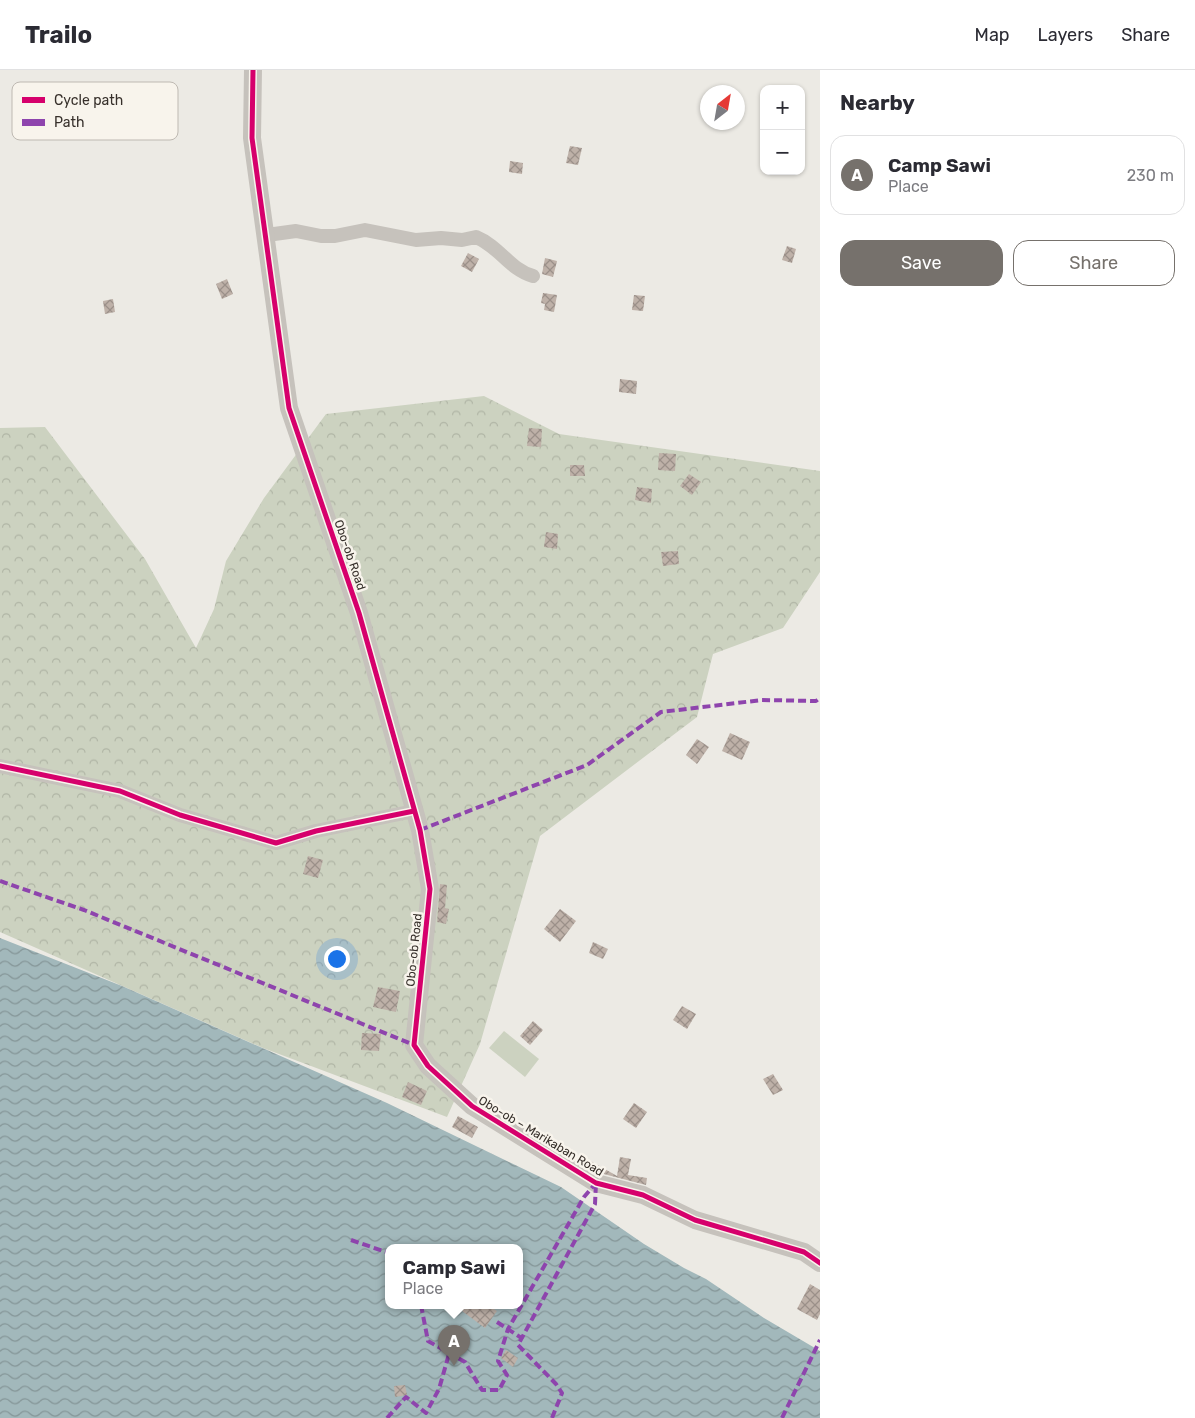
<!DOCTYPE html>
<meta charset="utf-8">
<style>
body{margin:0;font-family:Rubik,sans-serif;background:#f7f7f7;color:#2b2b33}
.controls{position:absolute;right:15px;top:15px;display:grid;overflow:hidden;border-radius:10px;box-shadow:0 1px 4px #0004}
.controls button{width:45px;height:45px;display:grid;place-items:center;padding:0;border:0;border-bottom:1px solid #e1e1e2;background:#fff;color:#2b2b33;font:25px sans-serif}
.compass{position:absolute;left:700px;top:15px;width:45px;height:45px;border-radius:50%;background:#fff;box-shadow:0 1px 4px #0004;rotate:31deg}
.you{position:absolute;left:336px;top:888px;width:18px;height:18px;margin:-12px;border:4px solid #fff;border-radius:50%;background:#1a73e8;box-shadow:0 0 0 8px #1a73e833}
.badge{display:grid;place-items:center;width:32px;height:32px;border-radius:50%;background:#76716c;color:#fff;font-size:16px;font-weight:700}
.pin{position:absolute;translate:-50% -41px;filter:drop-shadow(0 1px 2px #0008)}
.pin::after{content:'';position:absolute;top:26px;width:18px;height:15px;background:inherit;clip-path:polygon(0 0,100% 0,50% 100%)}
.popup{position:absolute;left:385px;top:1174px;width:138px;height:65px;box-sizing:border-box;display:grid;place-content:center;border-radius:10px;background:#fff;filter:drop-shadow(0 1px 4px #0005);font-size:16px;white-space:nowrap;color:#7c7c81}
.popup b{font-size:19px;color:#2b2b33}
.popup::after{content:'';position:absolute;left:50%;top:100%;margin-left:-10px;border:10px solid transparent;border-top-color:#fff}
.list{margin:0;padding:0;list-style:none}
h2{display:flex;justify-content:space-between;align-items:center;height:65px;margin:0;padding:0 20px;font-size:21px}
h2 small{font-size:16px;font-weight:400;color:#7c7c81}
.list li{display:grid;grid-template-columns:32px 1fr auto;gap:15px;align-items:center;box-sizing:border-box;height:80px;margin:0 10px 10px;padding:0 10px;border:1px solid #e1e1e2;border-radius:15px}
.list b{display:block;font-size:19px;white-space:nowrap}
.list p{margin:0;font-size:16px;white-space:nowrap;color:#7c7c81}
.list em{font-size:16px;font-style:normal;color:#7c7c81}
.actions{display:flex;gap:10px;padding:15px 20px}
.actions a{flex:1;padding:11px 0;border:1px solid #76716c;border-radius:15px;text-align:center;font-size:18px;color:#76716c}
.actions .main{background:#76716c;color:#fff}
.map{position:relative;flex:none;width:820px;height:1348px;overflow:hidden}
header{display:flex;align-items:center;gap:30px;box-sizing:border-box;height:70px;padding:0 25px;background:#fff;border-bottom:1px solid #e1e1e2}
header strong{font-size:24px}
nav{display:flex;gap:28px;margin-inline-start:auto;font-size:18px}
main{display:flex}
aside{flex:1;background:#fff}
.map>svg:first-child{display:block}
.forest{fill:url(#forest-crowns)}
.pitch{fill:#ccd2c0}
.water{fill:url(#water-waves);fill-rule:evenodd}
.building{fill:url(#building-cross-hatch)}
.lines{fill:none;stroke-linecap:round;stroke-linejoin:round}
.minor{stroke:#c6c2bc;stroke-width:14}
.tertiary{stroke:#c6c2bc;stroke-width:18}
.quiet{stroke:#8e44ad;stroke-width:4;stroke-dasharray:8 4;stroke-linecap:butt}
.cycleway-casing{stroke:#f8f4ec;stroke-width:8}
.cycleway{stroke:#d6006c;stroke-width:5}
.labels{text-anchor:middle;stroke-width:5;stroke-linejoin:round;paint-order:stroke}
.street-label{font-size:12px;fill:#37302b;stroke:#f8f4ec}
.key{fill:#f8f4ec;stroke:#beb9b2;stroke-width:1}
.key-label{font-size:14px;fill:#37302b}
</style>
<header>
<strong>Trailo</strong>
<nav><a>Map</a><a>Layers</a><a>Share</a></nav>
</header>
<main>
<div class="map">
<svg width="820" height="1348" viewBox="0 0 820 1348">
<defs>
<pattern id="forest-crowns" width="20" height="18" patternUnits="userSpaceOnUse" patternTransform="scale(1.25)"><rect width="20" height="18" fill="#ccd2c0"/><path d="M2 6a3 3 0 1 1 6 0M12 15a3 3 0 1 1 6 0" fill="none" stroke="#b0b5a5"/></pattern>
<pattern id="water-waves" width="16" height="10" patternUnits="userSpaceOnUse" patternTransform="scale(1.25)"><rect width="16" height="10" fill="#a2b8bb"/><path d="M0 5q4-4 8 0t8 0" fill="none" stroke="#859698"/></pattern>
<pattern id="building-cross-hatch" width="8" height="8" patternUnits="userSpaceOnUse" patternTransform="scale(1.25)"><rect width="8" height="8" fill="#beb1a8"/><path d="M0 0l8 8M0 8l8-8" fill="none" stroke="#9b9089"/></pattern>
</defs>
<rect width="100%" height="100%" fill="#eceae4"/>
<!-- forest -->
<path class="forest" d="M484 326 559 364 820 401V502L783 558 713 584 697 647 540 766 480 974 447 1047 263 978 0 862V358L45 357 145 489 196 578 214 539 226 491 264 428 326 344Z"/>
<!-- pitch -->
<path class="pitch" d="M504 961 539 989 525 1007 489 978Z"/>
<!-- water -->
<path class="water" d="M0 868 122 916 387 1033 561 1117 644 1174 684 1198 706 1209 764 1248 820 1281V1348H0ZM389 1177H519V1235H389Z"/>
<!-- building -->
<g class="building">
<path d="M570 76 582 78 578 95 566 93Z"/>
<path d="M510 91 523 93 522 104 509 102Z"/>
<path d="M787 176 796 179 792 193 782 190Z"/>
<path d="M468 183 479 189 472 202 461 196Z"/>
<path d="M545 188 557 191 553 207 542 204Z"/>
<path d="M227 209 233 224 222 229 216 214Z"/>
<path d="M543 223 557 225 554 242 544 240 545 234 541 233Z"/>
<path d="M634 225 645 226 643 241 632 240Z"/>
<path d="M113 229 115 242 105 244 103 231Z"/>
<path d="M620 309 637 311 636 324 619 322Z"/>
<path d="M529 358 542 359 541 377 527 376Z"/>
<path d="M659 383 676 384 675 401 658 400Z"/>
<path d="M570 395H584L585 406H570Z"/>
<path d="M689 404 701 412 692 425 680 416Z"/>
<path d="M637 417 652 419 651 433 635 430Z"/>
<path d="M546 462 558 464 557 479 544 477Z"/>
<path d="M678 481 679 494 663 496 661 482Z"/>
<path d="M730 663 750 672 742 690 722 681Z"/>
<path d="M697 669 709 677 697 694 686 685Z"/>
<path d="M308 786 323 790 318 808 303 804Z"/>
<path d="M440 814 447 815 445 838 449 839 446 854 437 852Z"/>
<path d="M560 839 576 851 560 872 544 859Z"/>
<path d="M593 872 608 879 603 889 589 883Z"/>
<path d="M378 917 400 921 396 942 373 937Z"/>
<path d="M682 936 696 944 687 959 673 950Z"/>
<path d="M533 951 543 960 530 975 520 966Z"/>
<path d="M362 963 381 964 379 981 361 980Z"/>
<path d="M773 1004 783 1020 773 1025 763 1009Z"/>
<path d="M408 1012 427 1021 421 1035 402 1027Z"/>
<path d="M634 1033 647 1042 636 1058 623 1049Z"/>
<path d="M458 1046 478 1057 472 1068 452 1057Z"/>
<path d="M620 1087 631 1089 628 1105 647 1108 646 1115 600 1103 586 1094 589 1090 617 1106Z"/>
<path d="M810 1214 820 1220V1244L817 1250 797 1239Z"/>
<path d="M466 1235H488L497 1241 485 1258 462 1241Z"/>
<path d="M506 1280 518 1288 513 1297 501 1288Z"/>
<path d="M405 1315 407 1325 395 1327 394 1316Z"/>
</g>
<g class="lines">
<!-- minor -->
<g class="minor">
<path d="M267 165 296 161 321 166H335L365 160 416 170 441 168 462 170 476 167C500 177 509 199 533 206"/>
<path d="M0 696 120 721 180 745 276 773 316 761 414 741"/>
</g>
<!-- tertiary -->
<path class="tertiary" d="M253 0 252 68 289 338 359 543 420 760 430 819 414 975 428 996 472 1036 596 1113 643 1125 695 1150 804 1182 820 1193"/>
<!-- quiet -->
<g class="quiet">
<path d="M420 760 587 695 661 642 762 630 816 631 820 628"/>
<path d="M0 811 84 840 414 975"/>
<path d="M351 1170 389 1183"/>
<path d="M421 1235 428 1271 465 1292 482 1320H499L507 1305 498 1291 508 1259 584 1127 596 1113"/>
<path d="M497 1252 523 1269"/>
<path d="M387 1348 406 1327 426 1343 439 1319 449 1284"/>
<path d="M552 1348 562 1323 556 1314 518 1275 595 1134 596 1113"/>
<path d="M782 1348 820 1270"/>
</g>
<!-- cycleway casing -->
<g class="cycleway-casing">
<g id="cycleway">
<path d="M253 0 252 68 289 338 359 543 420 760 430 819 414 975 428 996 472 1036 596 1113 643 1125 695 1150 804 1182 820 1193"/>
<path d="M0 696 120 721 180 745 276 773 316 761 414 741"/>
</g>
</g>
<!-- cycleway -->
<use href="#cycleway" class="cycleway"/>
</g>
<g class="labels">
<!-- street labels -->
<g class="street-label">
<text transform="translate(350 485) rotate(71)" y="4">Obo-ob Road</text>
<text transform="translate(414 880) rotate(-84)" y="4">Obo-ob Road</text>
<text transform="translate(541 1066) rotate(31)" y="4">Obo-ob – Marikaban Road</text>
</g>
</g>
<!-- legend -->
<rect x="12" y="12" width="166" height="58" rx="8" class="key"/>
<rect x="22" y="27" width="23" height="6" fill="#d6006c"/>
<rect x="22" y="49" width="23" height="7" fill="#8e44ad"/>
<g class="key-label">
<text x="54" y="35">Cycle path</text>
<text x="54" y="57">Path</text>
</g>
</svg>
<div class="controls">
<button>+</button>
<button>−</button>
</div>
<svg class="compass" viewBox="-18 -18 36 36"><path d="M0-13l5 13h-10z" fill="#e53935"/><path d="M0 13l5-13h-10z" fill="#7c7c81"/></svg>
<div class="you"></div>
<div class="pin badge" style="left:454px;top:1296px">A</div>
<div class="popup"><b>Camp Sawi</b>Place</div>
</div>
<aside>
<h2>Nearby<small></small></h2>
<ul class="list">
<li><span class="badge">A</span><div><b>Camp Sawi</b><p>Place</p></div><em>230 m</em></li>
</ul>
<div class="actions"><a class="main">Save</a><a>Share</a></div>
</aside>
</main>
